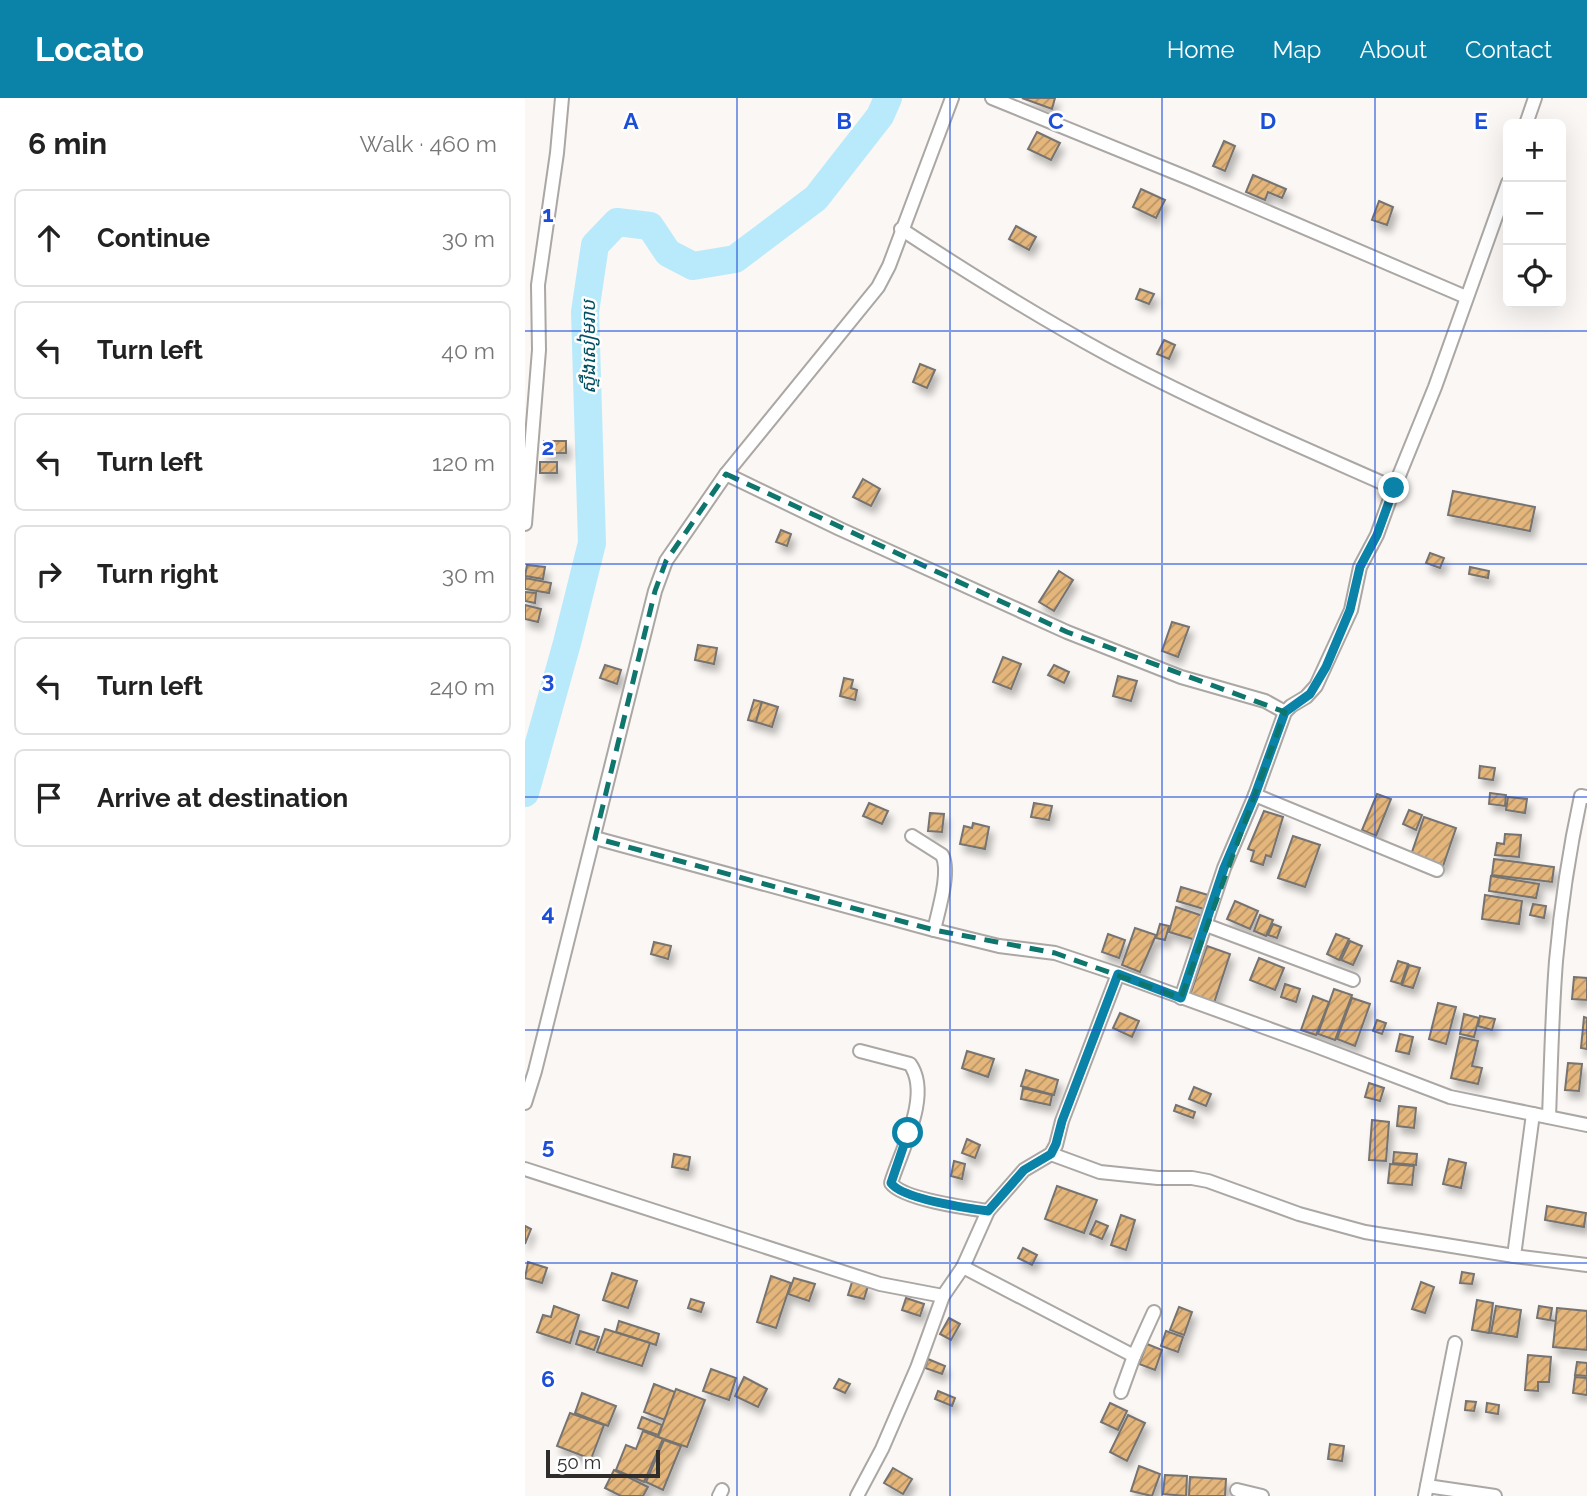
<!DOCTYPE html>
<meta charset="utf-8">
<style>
body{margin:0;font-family:Raleway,"Noto Sans Khmer",sans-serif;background:#f6f6f6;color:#222}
.controls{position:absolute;right:21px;top:21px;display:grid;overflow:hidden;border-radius:10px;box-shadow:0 7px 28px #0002}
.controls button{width:63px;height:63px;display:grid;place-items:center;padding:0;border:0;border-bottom:2px solid #e0e0e0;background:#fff;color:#222;font:35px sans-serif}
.scale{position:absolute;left:21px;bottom:18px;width:114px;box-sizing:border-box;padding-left:7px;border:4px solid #2e2d2b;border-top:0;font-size:19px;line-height:24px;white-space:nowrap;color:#2e2d2b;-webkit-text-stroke:5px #fff;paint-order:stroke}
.stop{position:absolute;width:21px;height:21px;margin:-16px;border:5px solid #0b83a9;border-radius:50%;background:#fff}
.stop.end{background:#0b83a9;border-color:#fff;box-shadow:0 2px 7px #0008}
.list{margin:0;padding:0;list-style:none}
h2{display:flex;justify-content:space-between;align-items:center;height:91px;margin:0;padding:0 28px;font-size:30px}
h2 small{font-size:23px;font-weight:400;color:#767676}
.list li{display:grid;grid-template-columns:46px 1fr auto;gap:21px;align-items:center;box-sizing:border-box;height:98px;margin:0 14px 14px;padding:0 14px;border:2px solid #e0e0e0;border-radius:10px}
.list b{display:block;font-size:26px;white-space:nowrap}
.list em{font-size:23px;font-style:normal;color:#767676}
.icon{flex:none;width:38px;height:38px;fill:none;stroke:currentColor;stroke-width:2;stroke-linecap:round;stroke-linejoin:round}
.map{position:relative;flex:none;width:1062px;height:1398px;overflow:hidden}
header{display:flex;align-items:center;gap:42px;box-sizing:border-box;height:98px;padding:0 35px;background:#0b83a9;color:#fff}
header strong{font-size:33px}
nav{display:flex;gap:38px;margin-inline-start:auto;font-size:24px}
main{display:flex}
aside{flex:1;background:#fff}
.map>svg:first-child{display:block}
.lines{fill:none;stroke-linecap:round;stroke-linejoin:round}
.river{stroke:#b8eafb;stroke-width:28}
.building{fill:url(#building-hatch);stroke:#767370;stroke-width:2;filter:url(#shadow)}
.street-casing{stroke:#aaa7a4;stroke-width:16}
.street{stroke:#fff;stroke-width:12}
.route{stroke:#0b83a9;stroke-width:9}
.marked{fill:none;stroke:#0f766e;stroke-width:5;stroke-dasharray:14 9;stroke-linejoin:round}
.grid{fill:none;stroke:#1d4ed8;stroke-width:2;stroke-opacity:0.55}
.labels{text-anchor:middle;stroke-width:5;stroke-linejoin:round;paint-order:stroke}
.water-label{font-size:19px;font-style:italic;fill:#005064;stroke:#fff}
.grid-label{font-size:23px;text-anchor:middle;font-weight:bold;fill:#1d4ed8;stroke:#fff;stroke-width:5;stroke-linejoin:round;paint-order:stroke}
</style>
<header>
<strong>Locato</strong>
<nav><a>Home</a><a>Map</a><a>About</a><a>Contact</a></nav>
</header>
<main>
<aside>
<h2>6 min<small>Walk · 460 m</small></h2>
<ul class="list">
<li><svg class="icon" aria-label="ahead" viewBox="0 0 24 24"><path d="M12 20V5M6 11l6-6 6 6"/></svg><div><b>Continue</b></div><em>30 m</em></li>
<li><svg class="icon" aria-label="left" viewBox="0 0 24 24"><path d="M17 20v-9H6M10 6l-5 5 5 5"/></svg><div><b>Turn left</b></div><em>40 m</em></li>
<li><svg class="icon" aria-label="left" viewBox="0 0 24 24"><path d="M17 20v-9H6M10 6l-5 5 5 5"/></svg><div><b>Turn left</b></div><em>120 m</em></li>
<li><svg class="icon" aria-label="right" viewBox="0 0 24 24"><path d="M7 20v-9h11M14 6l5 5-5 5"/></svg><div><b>Turn right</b></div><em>30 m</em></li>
<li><svg class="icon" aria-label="left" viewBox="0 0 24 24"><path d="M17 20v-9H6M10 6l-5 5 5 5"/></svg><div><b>Turn left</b></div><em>240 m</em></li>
<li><svg class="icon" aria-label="arrive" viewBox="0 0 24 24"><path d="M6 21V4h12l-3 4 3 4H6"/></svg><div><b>Arrive at destination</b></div></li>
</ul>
</aside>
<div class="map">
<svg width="1062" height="1398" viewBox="0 0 1062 1398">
<defs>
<pattern id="building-hatch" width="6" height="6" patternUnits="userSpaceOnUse" patternTransform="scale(1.75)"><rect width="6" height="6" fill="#e4b67b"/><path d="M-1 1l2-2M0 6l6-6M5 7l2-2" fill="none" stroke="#b99465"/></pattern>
<filter id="shadow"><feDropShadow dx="4" dy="7" stdDeviation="3.5" flood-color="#0004"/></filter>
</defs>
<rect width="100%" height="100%" fill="#faf7f4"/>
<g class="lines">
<!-- river -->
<path class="river" d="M0 695 42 545 67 445 60 214 70 147 92 124 125 128 143 155 168 168 210 161 291 100 355 18 363 0"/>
</g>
<!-- building -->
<g class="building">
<path d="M497 0H530L527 11Z"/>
<path d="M512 34 535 45 526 62 503 51Z"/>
<path d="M699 43 710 48 700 73 688 68Z"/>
<path d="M728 77 761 91 757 100 743 94 740 102 721 94Z"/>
<path d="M616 91 640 102 631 120 608 109Z"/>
<path d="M854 103 868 109 862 127 847 122Z"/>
<path d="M491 128 511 139 504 152 484 141Z"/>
<path d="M615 191 629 196 624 206 611 201Z"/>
<path d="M639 242 650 247 644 261 632 256Z"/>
<path d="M395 266 410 272 402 290 388 284Z"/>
<rect x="19" y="343" width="22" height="12"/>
<rect x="15" y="364" width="17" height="11"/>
<path d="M338 381 355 391 346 408 328 399Z"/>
<path d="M928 393 1010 409 1005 433 923 417Z"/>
<path d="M256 432 266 436 262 448 251 444Z"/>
<path d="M905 455 919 460 915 470 901 465Z"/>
<path d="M2 467 20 469 18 481 0 478Z"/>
<path d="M945 469 964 473 963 480 944 476Z"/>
<path d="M534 473 548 482 529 513 514 504Z"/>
<path d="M0 480 26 485 24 495 0 491Z"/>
<path d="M0 494 11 495 10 505 0 503Z"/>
<path d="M0 507 16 511 13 524 0 521Z"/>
<path d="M647 524 664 529 653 559 637 553Z"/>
<path d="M173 547 192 550 189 566 170 562Z"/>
<path d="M478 559 496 566 486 591 468 584Z"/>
<path d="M80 567 96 572 92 586 75 580Z"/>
<path d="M529 567 544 574 539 585 523 577Z"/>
<path d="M593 578 612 583 606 603 588 598Z"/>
<path d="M319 580 328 582 326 590 332 592 330 602 315 598Z"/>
<path d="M229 602 237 604 231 624 223 622Z"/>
<path d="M237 604 253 609 247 629 231 624Z"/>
<path d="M955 668 970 670 968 682 954 680Z"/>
<path d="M965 695 981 697 980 708 964 706Z"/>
<path d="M852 696 866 701 851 738 837 732Z"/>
<path d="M983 699 1002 701 1000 715 981 712Z"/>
<path d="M344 705 363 713 357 726 338 718Z"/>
<path d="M509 705 527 708 524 722 506 719Z"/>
<path d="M884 712 897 717 891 732 878 726Z"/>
<path d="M739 713 758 719 746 759 741 757 738 767 726 763 729 753 723 751Z"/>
<path d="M405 715 419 716 417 734 403 733Z"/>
<path d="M899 719 931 730 918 768 886 757Z"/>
<path d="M448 725 464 729 460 751 435 746 439 728 447 730Z"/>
<path d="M980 736 996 737 994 759 970 757 972 745 979 746Z"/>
<path d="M768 738 795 747 780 789 753 780Z"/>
<path d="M969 761 1029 769 1027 784 967 777Z"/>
<path d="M966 778 1014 786 1011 800 964 793Z"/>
<path d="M656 789 683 797 679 811 652 803Z"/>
<path d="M960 797 997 803 994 826 957 821Z"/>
<path d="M710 803 733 813 725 831 702 821Z"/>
<path d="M1008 806 1021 808 1019 820 1005 817Z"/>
<path d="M651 809 678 818 671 842 644 834Z"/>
<path d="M735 817 748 822 741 838 729 833Z"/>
<path d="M635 826 644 828 640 842 631 840Z"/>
<path d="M748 826 756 829 752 840 743 837Z"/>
<path d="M610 830 631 837 615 874 597 867Z"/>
<path d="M583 836 600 842 594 860 577 854Z"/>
<path d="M811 836 824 841 814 862 802 856Z"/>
<path d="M825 843 837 848 828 867 816 862Z"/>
<path d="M129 844 146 848 143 861 126 856Z"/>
<path d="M682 848 705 856 689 905 665 897Z"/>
<path d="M734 860 759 870 750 892 725 882Z"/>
<path d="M873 863 883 866 876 886 866 883Z"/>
<path d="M884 867 895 870 888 890 877 887Z"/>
<path d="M1049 879 1062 880V902L1047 901Z"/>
<path d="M760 886 775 891 771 904 756 899Z"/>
<path d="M809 891 827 897 810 942 793 936Z"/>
<path d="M788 898 804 904 791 937 776 932Z"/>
<path d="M827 900 845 906 830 948 812 941Z"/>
<path d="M913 905 931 909 921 946 904 941Z"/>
<path d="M595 915 614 923 607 939 588 930Z"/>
<path d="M939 916 954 920 949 939 935 936Z"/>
<path d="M955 918 970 921 967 932 953 928Z"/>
<path d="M1059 919 1062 920V951L1056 950Z"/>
<path d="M852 922 861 925 857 936 848 933Z"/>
<path d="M875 936 888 939 884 956 871 953Z"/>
<path d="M935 939 953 943 947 968 957 970 953 986 926 980Z"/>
<path d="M442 953 469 961 463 979 437 970Z"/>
<path d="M1043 965 1057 966 1054 993 1040 992Z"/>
<path d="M501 972 533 982 529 997 496 988Z"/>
<path d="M844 985 859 990 855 1003 840 999Z"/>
<path d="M669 989 686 996 681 1008 664 1001Z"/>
<path d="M498 990 527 997 525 1007 496 1001Z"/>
<path d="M651 1007 670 1014 668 1020 649 1013Z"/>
<path d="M874 1008 891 1010 889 1030 872 1028Z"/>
<path d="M847 1022 864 1024 861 1063 844 1062Z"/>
<path d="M442 1041 455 1047 450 1060 437 1055Z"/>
<path d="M869 1054 892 1056 891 1067 868 1065Z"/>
<path d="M149 1056 165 1059 163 1072 147 1069Z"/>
<path d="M924 1061 941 1065 936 1090 918 1086Z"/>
<path d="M429 1063 440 1066 437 1081 426 1078Z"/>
<path d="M865 1066 889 1068 887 1087 863 1085Z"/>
<path d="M532 1088 572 1102 559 1135 520 1121Z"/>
<path d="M1022 1108 1061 1115 1059 1129 1020 1122Z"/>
<path d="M596 1117 610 1122 601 1152 586 1147Z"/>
<path d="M571 1123 583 1128 577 1141 565 1136Z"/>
<path d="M0 1128 6 1131 0 1146Z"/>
<path d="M498 1150 512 1157 507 1167 493 1160Z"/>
<path d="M3 1164 22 1170 17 1185 0 1180Z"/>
<path d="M937 1174 949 1176 947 1186 935 1185Z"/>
<path d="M87 1175 112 1183 103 1210 78 1202Z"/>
<path d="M246 1178 266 1185 251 1230 232 1224Z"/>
<path d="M269 1180 290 1186 284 1203 263 1196Z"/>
<path d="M327 1184 343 1188 339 1201 323 1197Z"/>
<path d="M896 1184 909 1189 900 1215 887 1211Z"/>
<path d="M381 1200 399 1206 395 1218 377 1212Z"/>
<path d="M166 1201 179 1205 176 1214 163 1210Z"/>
<path d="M952 1202 968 1205 964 1235 947 1232Z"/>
<path d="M29 1208 54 1217 45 1245 12 1234 18 1217 26 1219Z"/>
<path d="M971 1208 996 1212 992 1239 966 1235Z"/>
<path d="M1014 1208 1027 1210 1025 1222 1030 1223 1012 1220Z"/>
<path d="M654 1209 667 1214 659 1237 645 1232Z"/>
<path d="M1032 1210 1062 1213V1252L1028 1249Z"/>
<path d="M424 1220 435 1226 426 1242 415 1236Z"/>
<path d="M94 1223 134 1236 131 1247 91 1234Z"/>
<path d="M80 1231 125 1245 117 1268 72 1254Z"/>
<path d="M55 1233 74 1239 69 1252 51 1246Z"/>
<path d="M641 1233 658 1239 653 1254 636 1248Z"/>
<path d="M622 1246 637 1252 630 1272 614 1266Z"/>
<path d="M1003 1257 1026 1259 1024 1284H1013V1293L1000 1292Z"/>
<path d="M403 1261 420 1268 417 1276 400 1270Z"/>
<path d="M1052 1264 1062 1265V1278L1050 1277Z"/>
<path d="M186 1271 211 1280 204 1302 178 1293Z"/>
<path d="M219 1279 242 1291 233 1309 210 1298Z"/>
<path d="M1050 1279 1062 1280V1297L1048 1295Z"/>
<path d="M314 1281 325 1286 320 1295 309 1290Z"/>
<path d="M129 1286 150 1294 140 1322 119 1314Z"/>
<path d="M151 1291 180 1302 162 1349 133 1339Z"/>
<path d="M413 1293 430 1300 427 1308 410 1301Z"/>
<path d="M57 1295 91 1308 83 1328 50 1315Z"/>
<path d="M941 1303 951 1304 949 1313 940 1312Z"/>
<path d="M585 1305 602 1313 593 1332 576 1324Z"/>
<path d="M962 1305 974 1307 973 1316 961 1314Z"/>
<path d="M45 1315 79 1327 66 1361 32 1348Z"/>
<path d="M603 1317 620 1325 602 1363 585 1354Z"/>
<path d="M117 1319 137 1327 133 1337 113 1330Z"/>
<path d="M118 1333 138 1341 119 1384 91 1372 101 1347 111 1351Z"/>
<path d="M139 1342 156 1348 138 1392 121 1384Z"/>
<path d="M805 1346 819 1348 817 1363 803 1361Z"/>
<path d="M614 1368 635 1376 627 1398 606 1393Z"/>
<path d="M368 1370 387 1381 378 1396 359 1385Z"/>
<path d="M89 1372 123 1389 118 1398H96L80 1390Z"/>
<path d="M640 1377 662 1378 661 1398 638 1396Z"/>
<path d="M665 1379 701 1381 700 1398H664Z"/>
</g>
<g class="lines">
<!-- street casing -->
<g class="street-casing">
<g id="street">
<path d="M467 0 668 82 941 199"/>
<path d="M1001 26 1010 0"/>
<path d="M376 131C443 175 510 217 580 255 673 305 772 347 869 390"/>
<path d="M201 376 315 431 542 534 656 579 740 603 760 614"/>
<path d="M0 426 14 252 13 187 32 55 37 0"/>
<path d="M730 697 912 772"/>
<path d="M387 738 417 757C426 773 413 814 409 832"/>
<path d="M70 740 409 832 474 848 530 855 593 876 791 948 925 999 1062 1027"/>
<path d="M681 827 828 882"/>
<path d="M656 900 699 770 730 697 760 614 766 608 781 599 791 588 826 512 835 469 852 437 869 390 910 289 983 85"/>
<path d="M335 953 385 966C407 997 376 1052 366 1085 377 1101 442 1110 463 1113"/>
<path d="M0 1005 10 973 130 493 141 463 201 376 353 189 364 168 427 0"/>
<path d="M1024 1019C1026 967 1027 915 1031 863 1036 807 1044 753 1056 698L1062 699"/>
<path d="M526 1056 575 1074 633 1080H667L683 1083 774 1116 840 1134 989 1158 1062 1167"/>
<path d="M0 1071 355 1186 418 1198"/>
<path d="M989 1158 1008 1016"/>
<path d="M438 1169 609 1258"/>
<path d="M596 1294 609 1258 629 1214"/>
<path d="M902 1388 970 1398"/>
<path d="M712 1392 737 1398"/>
<path d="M194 1398 197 1392"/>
<path d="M332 1398 357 1351 392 1270 418 1198 438 1169 463 1113 499 1072 526 1056 531 1047 537 1023 593 876"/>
<path d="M900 1398 930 1245"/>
</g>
</g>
<!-- street -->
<use href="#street" class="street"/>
</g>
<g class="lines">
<!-- route -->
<path class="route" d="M383 1035 366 1085C377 1101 442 1110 463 1113L499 1072 526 1056 531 1046 537 1023 593 876 656 900 699 770 730 697 760 614 785 596 801 569 825 512 835 469 852 437 869 390"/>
</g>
<!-- marked area -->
<path class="marked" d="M201 376 542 534 760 614 656 900 530 855 409 832 70 740 130 493 141 463Z"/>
<!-- grid -->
<path class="grid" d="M212 0V1398M425 0V1398M637 0V1398M850 0V1398M0 233H1062M0 466H1062M0 699H1062M0 932H1062M0 1165H1062"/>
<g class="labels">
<!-- water labels -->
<g class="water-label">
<text transform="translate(63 249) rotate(-90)" y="7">ស្ទឹងសៀមរាប</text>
</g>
</g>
<g class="grid-label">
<text x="106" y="31">A</text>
<text x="319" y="31">B</text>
<text x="531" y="31">C</text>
<text x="743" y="31">D</text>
<text x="956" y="31">E</text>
<text x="23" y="124">1</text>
<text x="23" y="357">2</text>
<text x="23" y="590">3</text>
<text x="23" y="823">4</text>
<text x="23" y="1056">5</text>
<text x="23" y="1289">6</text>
</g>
</svg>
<div class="controls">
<button>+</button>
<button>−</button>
<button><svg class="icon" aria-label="locate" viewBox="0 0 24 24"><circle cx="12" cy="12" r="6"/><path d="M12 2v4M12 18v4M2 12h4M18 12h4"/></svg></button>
</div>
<div class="scale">50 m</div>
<div class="stop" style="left:383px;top:1035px"></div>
<div class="stop end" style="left:869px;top:390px"></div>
</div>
</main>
